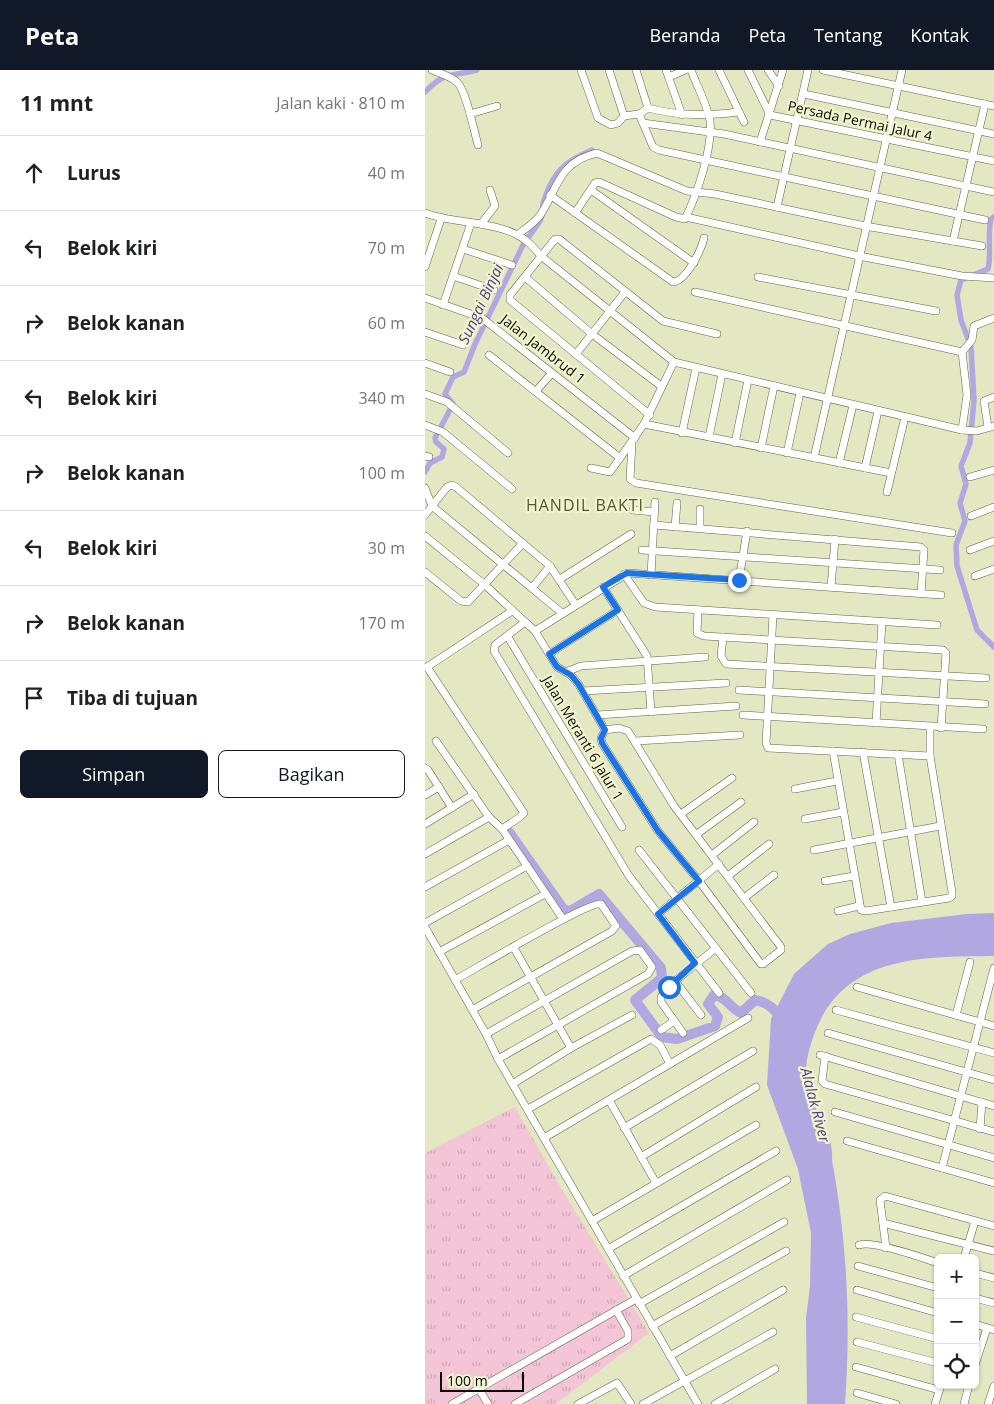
<!DOCTYPE html>
<html lang="id">
<meta charset="utf-8">
<style>
body{margin:0;font-family:"Open Sans",sans-serif;background:#f2f2f2;color:#202124}
.controls{position:absolute;right:15px;bottom:15px;display:grid;overflow:hidden;border-radius:8px;box-shadow:0 1px 4px #0004}
.controls button{width:45px;height:45px;display:grid;place-items:center;padding:0;border:0;border-bottom:1px solid #e0e0e0;background:#fff;color:#202124;font:25px sans-serif}
.scale{position:absolute;left:15px;bottom:12px;width:84px;box-sizing:border-box;padding-left:5px;border:2px solid #0b0c02;border-top:0;font-size:14px;line-height:18px;white-space:nowrap;color:#0b0c02;-webkit-text-stroke:4px #f1f5cf;paint-order:stroke}
.stop{position:absolute;width:15px;height:15px;margin:-11px;border:4px solid #1a73e8;border-radius:50%;background:#fff}
.stop.end{background:#1a73e8;border-color:#fff;box-shadow:0 1px 5px #0008}
.list{margin:0;padding:0;list-style:none}
h2{display:flex;justify-content:space-between;align-items:center;height:65px;margin:0;padding:0 20px;font-size:21px}
h2 small{font-size:16px;font-weight:400;color:#757577}
.list li{display:grid;grid-template-columns:32px 1fr auto;gap:15px;align-items:center;box-sizing:border-box;height:75px;padding:0 20px;border-top:1px solid #e0e0e0}
.list b{display:block;font-size:19px;white-space:nowrap}
.list em{font-size:16px;font-style:normal;color:#757577}
.actions{display:flex;gap:10px;padding:15px 20px}
.actions a{flex:1;padding:11px 0;border:1px solid #111827;border-radius:8px;text-align:center;font-size:18px;color:#111827}
.actions .main{background:#111827;color:#fff}
.icon{flex:none;width:28px;height:28px;fill:none;stroke:currentColor;stroke-width:2;stroke-linecap:round;stroke-linejoin:round}
.map{position:relative;flex:none;width:569px;height:1334px;overflow:hidden}
header{display:flex;align-items:center;gap:30px;box-sizing:border-box;height:70px;padding:0 25px;background:#111827;color:#fff}
header strong{font-size:24px}
nav{display:flex;gap:28px;margin-inline-start:auto;font-size:18px}
main{display:flex}
aside{flex:1;background:#fff}
.map>svg:first-child{display:block}
.grass{fill:url(#grass-tufts)}
.water{fill:#b1a7e1}
.lines{fill:none;stroke-linecap:round;stroke-linejoin:round}
.canal{stroke:#b1a7e1;stroke-width:5.5}
.river{stroke:#b1a7e1;stroke-width:10}
.minor-casing{stroke:#616443;stroke-width:8}
.minor{stroke:#fff;stroke-width:7}
.route{stroke:#1a73e8;stroke-width:6}
.labels{text-anchor:middle;stroke-width:4.5;stroke-linejoin:round;paint-order:stroke}
.street-label{font-size:14px;fill:#0b0c02;stroke:#f1f5cf}
.water-label{font-size:15px;font-style:italic;fill:#524086;stroke:#f1f5cf}
.quarter-label{font-size:16px;letter-spacing:1px;fill:#545736;stroke:#f1f5cf}
</style>
<header>
<strong>Peta</strong>
<nav><a>Beranda</a><a>Peta</a><a>Tentang</a><a>Kontak</a></nav>
</header>
<main>
<aside>
<h2>11 mnt<small>Jalan kaki · 810 m</small></h2>
<ul class="list">
<li><svg class="icon" aria-label="ahead" viewBox="0 0 24 24"><path d="M12 20V5M6 11l6-6 6 6"/></svg><div><b>Lurus</b></div><em>40 m</em></li>
<li><svg class="icon" aria-label="left" viewBox="0 0 24 24"><path d="M17 20v-9H6M10 6l-5 5 5 5"/></svg><div><b>Belok kiri</b></div><em>70 m</em></li>
<li><svg class="icon" aria-label="right" viewBox="0 0 24 24"><path d="M7 20v-9h11M14 6l5 5-5 5"/></svg><div><b>Belok kanan</b></div><em>60 m</em></li>
<li><svg class="icon" aria-label="left" viewBox="0 0 24 24"><path d="M17 20v-9H6M10 6l-5 5 5 5"/></svg><div><b>Belok kiri</b></div><em>340 m</em></li>
<li><svg class="icon" aria-label="right" viewBox="0 0 24 24"><path d="M7 20v-9h11M14 6l5 5-5 5"/></svg><div><b>Belok kanan</b></div><em>100 m</em></li>
<li><svg class="icon" aria-label="left" viewBox="0 0 24 24"><path d="M17 20v-9H6M10 6l-5 5 5 5"/></svg><div><b>Belok kiri</b></div><em>30 m</em></li>
<li><svg class="icon" aria-label="right" viewBox="0 0 24 24"><path d="M7 20v-9h11M14 6l5 5-5 5"/></svg><div><b>Belok kanan</b></div><em>170 m</em></li>
<li><svg class="icon" aria-label="arrive" viewBox="0 0 24 24"><path d="M6 21V4h12l-3 4 3 4H6"/></svg><div><b>Tiba di tujuan</b></div></li>
</ul>
<div class="actions"><a class="main">Simpan</a><a>Bagikan</a></div>
</aside>
<div class="map">
<svg width="569" height="1334" viewBox="0 0 569 1334">
<defs>
<pattern id="grass-tufts" width="24" height="20" patternUnits="userSpaceOnUse" patternTransform="scale(1.25)"><rect width="24" height="20" fill="#f4c5d7"/><path d="M3 7l-1-3M5 7V3M7 7l1-3M15 17l-1-3M17 17v-4M19 17l1-3" fill="none" stroke="#d0a8b7"/></pattern>
</defs>
<rect width="100%" height="100%" fill="#e3e8c2"/>
<!-- grass -->
<path class="grass" d="M90 1037 132 1111 224 1263 131 1334H0V1083Z"/>
<!-- water -->
<path class="water" d="M569 843V886C502 887 425 884 393 955 386 971 380 990 381 1007 384 1040 409 1056 407 1090 422 1171 426 1251 420 1334H382L381 1248 385 1216 386 1163 373 1099 342 1015 346 949 369 904 403 874 425 864 466 853 542 844Z"/>
<g class="lines">
<!-- canal -->
<g class="canal">
<path d="M0 22C22 0 26 7 52 0"/>
<path d="M569 147 566 149C562 166 567 182 563 199L536 210 532 225 536 250 546 277 549 330 545 373 536 396 541 414 535 433 540 451 531 475 532 496 552 560 569 577"/>
<path d="M0 402 5 393 17 387 19 379 11 372 10 368 28 334 20 324 28 307 39 302 50 274 98 175C102 168 114 154 116 149 118 144 117 136 119 130 129 101 139 92 167 80"/>
</g>
<!-- river -->
<path class="river" d="M84 762 139 840 145 841 174 824 236 898 237 908 210 930 237 967 252 969 290 956 293 947 283 934 289 925C301 926 305 938 316 943L330 930C343 932 350 940 358 950"/>
<!-- minor casing -->
<g class="minor-casing">
<g id="minor">
<path d="M7 0C15 3 25 6 32 12 41 20 49 61 53 75"/>
<path d="M156 0 173 48 186 55 193 53 199 46"/>
<path d="M184 0 199 46"/>
<path d="M211 0 223 38"/>
<path d="M241 0 257 45"/>
<path d="M294 0 319 52"/>
<path d="M323 0 345 45 569 91"/>
<path d="M343 0 354 16"/>
<path d="M398 0 569 36"/>
<path d="M244 7 260 0"/>
<path d="M379 24 569 64"/>
<path d="M45 44 72 36"/>
<path d="M214 44 228 77 234 80 560 150"/>
<path d="M199 46 214 44 223 38C254 46 281 46 313 42"/>
<path d="M218 53 299 64 569 122"/>
<path d="M335 72 358 0"/>
<path d="M166 120 269 193"/>
<path d="M125 125 248 212C261 211 276 181 279 168"/>
<path d="M352 137 383 0"/>
<path d="M0 143C29 154 74 151 99 169 105 173 111 180 116 186L249 292 537 360 552 361 569 356"/>
<path d="M150 143 170 113 174 112 251 147 260 149C272 125 288 77 285 51 282 34 272 16 266 0"/>
<path d="M261 147 434 186 537 206 569 208"/>
<path d="M56 154 70 136 65 120"/>
<path d="M92 165C100 159 110 153 116 144 133 117 134 92 172 83L262 121 290 124 440 156 557 176"/>
<path d="M528 171 560 34"/>
<path d="M38 179 87 195"/>
<path d="M0 197 16 149"/>
<path d="M28 206 69 220"/>
<path d="M100 207 167 264 236 316"/>
<path d="M333 207 511 241"/>
<path d="M270 222 537 282"/>
<path d="M0 228 57 248 210 368"/>
<path d="M18 235 46 153"/>
<path d="M0 262 38 275"/>
<path d="M151 284 200 222"/>
<path d="M64 285 195 388 219 354"/>
<path d="M249 292 219 354 466 403"/>
<path d="M0 293 25 302"/>
<path d="M111 321 127 303"/>
<path d="M0 324 22 332 83 383"/>
<path d="M225 345 85 230V225L130 169H134L238 251 292 264"/>
<path d="M0 355 18 362 87 419"/>
<path d="M563 357 559 331 569 327"/>
<path d="M537 360 542 325 537 282 547 270 549 256 569 248"/>
<path d="M257 363 271 298"/>
<path d="M284 367 297 304"/>
<path d="M207 373 205 409 211 413 527 463"/>
<path d="M310 373 323 310"/>
<path d="M336 378 349 316"/>
<path d="M362 383 375 323"/>
<path d="M0 386 4 387"/>
<path d="M389 388 477 0"/>
<path d="M414 393 428 335"/>
<path d="M166 398 185 402 195 388"/>
<path d="M440 398 453 341"/>
<path d="M545 407 569 400"/>
<path d="M0 418 7 436 137 543"/>
<path d="M462 422 480 347"/>
<path d="M208 440 229 442"/>
<path d="M0 445 22 417 27 415 31 417 125 496 150 534"/>
<path d="M546 446 569 437"/>
<path d="M229 455 496 477 499 480 496 523"/>
<path d="M250 457 252 433"/>
<path d="M275 458V439"/>
<path d="M0 466 59 514 110 561 132 597 146 605 154 615 180 660 176 668 177 673 233 761 274 811 336 894H338L356 880V877L249 736 203 661 194 658 180 660"/>
<path d="M217 480 515 500"/>
<path d="M545 480 569 471"/>
<path d="M0 502 36 531 43 532 98 473"/>
<path d="M199 504 219 533 230 537 512 555"/>
<path d="M226 505 230 432"/>
<path d="M550 506 569 499"/>
<path d="M135 509 206 464"/>
<path d="M314 510 322 461"/>
<path d="M178 517 222 586 226 642"/>
<path d="M406 517 410 469"/>
<path d="M107 518 125 496"/>
<path d="M273 540 272 563 279 566 518 580 521 583 516 658"/>
<path d="M348 545 341 673 343 678 505 686"/>
<path d="M100 552 70 575 69 581 204 806 294 923"/>
<path d="M110 561 203 503 516 525"/>
<path d="M83 567 197 757"/>
<path d="M298 567 296 586 301 594 561 608"/>
<path d="M124 584 193 540"/>
<path d="M141 602 156 596 280 587"/>
<path d="M314 620 560 634"/>
<path d="M158 621 301 613"/>
<path d="M172 645 311 636"/>
<path d="M318 645 558 659"/>
<path d="M451 653 457 552"/>
<path d="M211 671 315 665"/>
<path d="M408 681 436 840 441 841 524 828 527 826V822L505 686V657"/>
<path d="M438 682 466 837"/>
<path d="M473 684 497 832"/>
<path d="M0 698 3 700 27 738"/>
<path d="M370 719 412 711"/>
<path d="M0 725 14 717"/>
<path d="M256 744 307 708"/>
<path d="M64 747 77 759 95 747 99 743 2 597 87 541"/>
<path d="M380 749 418 742"/>
<path d="M0 754 49 724"/>
<path d="M77 759 138 849"/>
<path d="M272 764 316 732"/>
<path d="M214 780 326 923"/>
<path d="M389 780 515 756"/>
<path d="M0 784 64 747 11 671"/>
<path d="M287 785 329 752"/>
<path d="M303 806 344 774"/>
<path d="M400 811 429 806"/>
<path d="M0 817 84 770"/>
<path d="M319 828 349 805"/>
<path d="M413 841 434 836"/>
<path d="M233 844 294 794"/>
<path d="M0 853 102 796"/>
<path d="M0 857 61 964 73 989 273 1334"/>
<path d="M89 878 146 978"/>
<path d="M14 882 120 824"/>
<path d="M30 910C50 899 164 831 176 834L191 856 187 861 47 940"/>
<path d="M250 911 276 945"/>
<path d="M432 917 569 956"/>
<path d="M411 940 569 983"/>
<path d="M531 945 545 892"/>
<path d="M236 960 249 951"/>
<path d="M258 963 236 932V927L250 911 291 878"/>
<path d="M403 963 569 1010"/>
<path d="M61 964 207 881 215 880 227 897 223 904 73 989"/>
<path d="M395 985 569 1036"/>
<path d="M400 986 397 1011 400 1014 569 1062"/>
<path d="M89 1013 146 978 207 945"/>
<path d="M184 1030 231 1113"/>
<path d="M103 1039 226 969 235 975 245 994"/>
<path d="M410 1042 569 1088"/>
<path d="M199 1058 328 981"/>
<path d="M555 1059 557 1032"/>
<path d="M119 1068 323 948"/>
<path d="M422 1071 569 1113"/>
<path d="M216 1087 331 1017"/>
<path d="M517 1098 569 898"/>
<path d="M167 1151 331 1055"/>
<path d="M458 1153 569 1181"/>
<path d="M434 1175C447 1170 498 1188 513 1193"/>
<path d="M461 1178 455 1130 460 1126 569 1156"/>
<path d="M183 1179 351 1081"/>
<path d="M539 1188 550 1151"/>
<path d="M433 1196 513 1218"/>
<path d="M550 1203 569 1208"/>
<path d="M198 1206 362 1110"/>
<path d="M432 1220 513 1243"/>
<path d="M550 1228 569 1233"/>
<path d="M214 1234 359 1152"/>
<path d="M431 1247 513 1269"/>
<path d="M550 1254 569 1260"/>
<path d="M227 1256 361 1181"/>
<path d="M432 1272 513 1293"/>
<path d="M245 1286 358 1220"/>
<path d="M550 1295 562 1258"/>
<path d="M431 1297 514 1320"/>
<path d="M54 1319 63 1334"/>
<path d="M432 1323 471 1334"/>
<path d="M27 1334 211 1229"/>
<path d="M90 1334 203 1269V1261L191 1240"/>
<path d="M153 1334 192 1313 206 1334"/>
<path d="M218 1334 348 1262"/>
<path d="M290 1334 350 1299"/>
<path d="M510 1334 516 1315"/>
<path d="M539 1334 544 1315"/>
<path d="M563 1334 569 1316"/>
</g>
</g>
<!-- minor -->
<use href="#minor" class="minor"/>
</g>
<g class="lines">
<!-- route -->
<path class="route" d="M244 917 270 893 233 844 274 811 233 761 177 673 176 668 180 660 154 615 146 605 132 597 124 584 193 540 178 517 202 503 314 510"/>
</g>
<g class="labels">
<!-- street labels -->
<g class="street-label">
<text transform="translate(435 51) rotate(12)" y="5">Persada Permai Jalur 4</text>
<text transform="translate(118 279) rotate(38)" y="5">Jalan Jambrud 1</text>
<text transform="translate(158 668) rotate(59)" y="5">Jalan Meranti 6 Jalur 1</text>
</g>
<!-- water labels -->
<g class="water-label">
<text transform="translate(56 234) rotate(-65)" y="5">Sungai Binjai</text>
<text transform="translate(390 1035) rotate(75)" y="5">Alalak River</text>
</g>
<!-- quarter labels -->
<g class="quarter-label">
<text x="160" y="441">HANDIL BAKTI</text>
</g>
</g>
</svg>
<div class="controls">
<button>+</button>
<button>−</button>
<button><svg class="icon" aria-label="locate" viewBox="0 0 24 24"><circle cx="12" cy="12" r="6"/><path d="M12 2v4M12 18v4M2 12h4M18 12h4"/></svg></button>
</div>
<div class="scale">100 m</div>
<div class="stop" style="left:244px;top:917px"></div>
<div class="stop end" style="left:314px;top:510px"></div>
</div>
</main>
